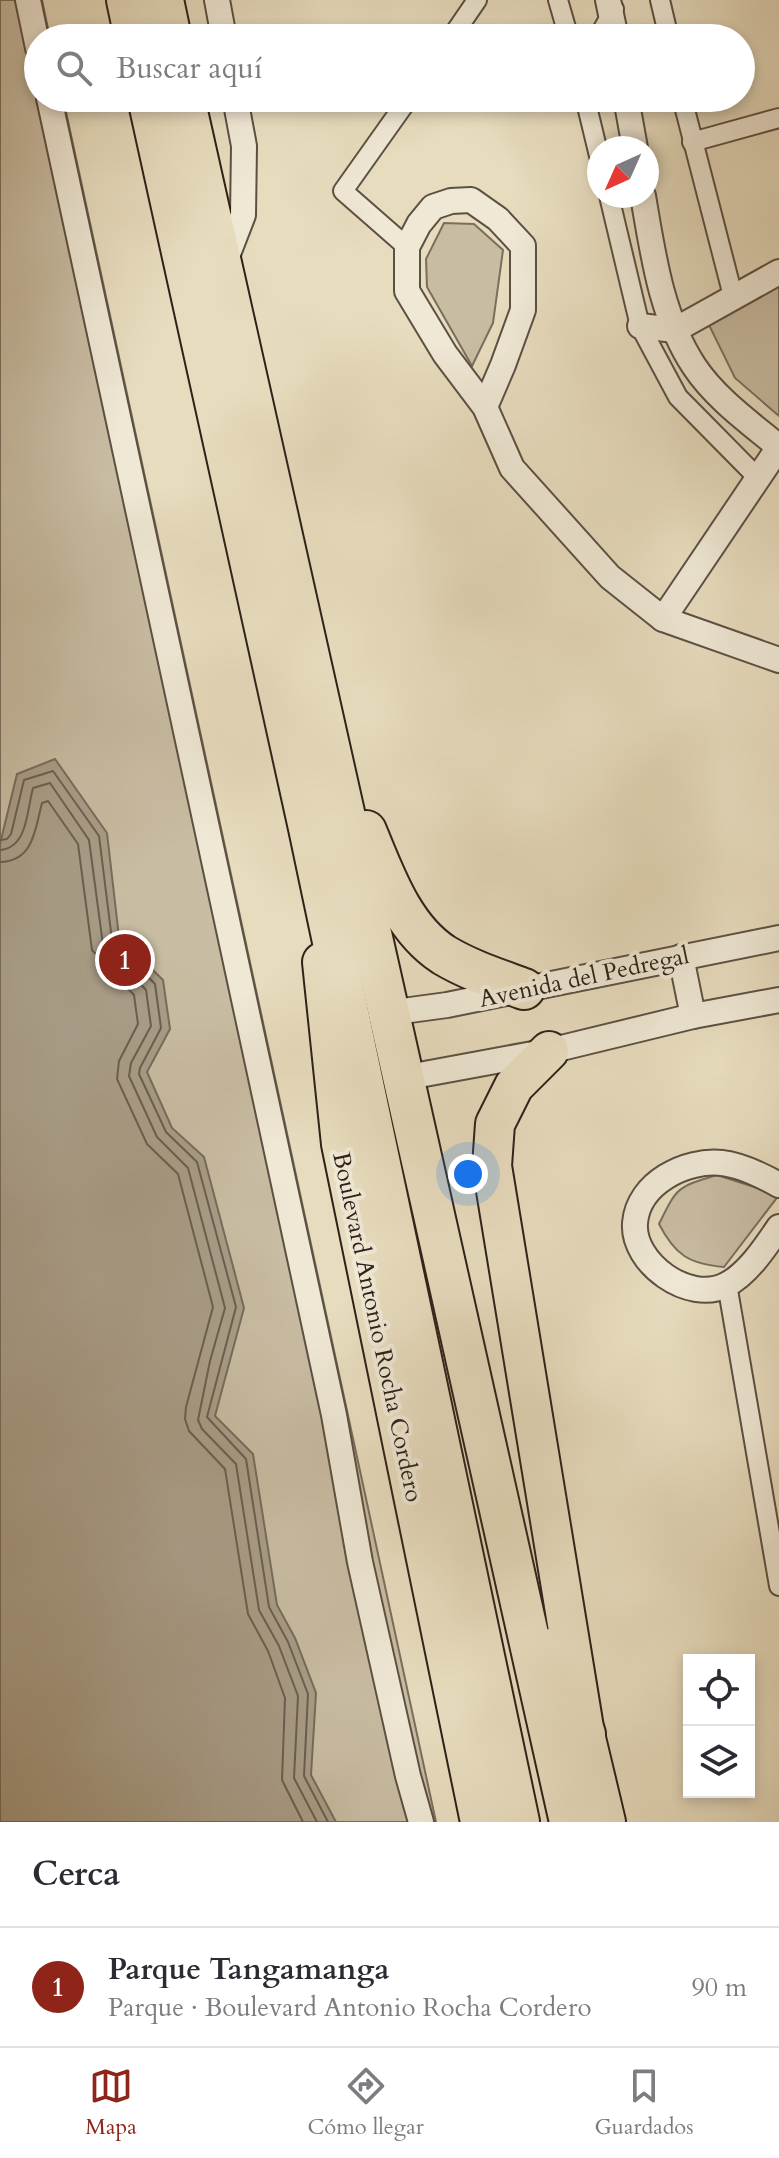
<!DOCTYPE html>
<html lang="es">
<meta charset="utf-8">
<style>
body{margin:0;font-family:Cardo,serif;background:#f2f2f3;color:#2b2b33}
.controls{position:absolute;right:24px;bottom:24px;display:grid;overflow:hidden;border-radius:0px;box-shadow:0 4px 12px #0003}
.controls button{width:72px;height:72px;display:grid;place-items:center;padding:0;border:0;border-bottom:2px solid #e1e1e2;background:#fff;color:#2b2b33;font:40px sans-serif}
.compass{position:absolute;left:587px;top:136px;width:72px;height:72px;border-radius:50%;background:#fff;box-shadow:0 4px 12px #0003;rotate:225deg}
.you{position:absolute;left:468px;top:1174px;width:28px;height:28px;margin:-20px;border:6px solid #fff;border-radius:50%;background:#1a73e8;box-shadow:0 0 0 12px #1a73e833}
.badge{display:grid;place-items:center;width:52px;height:52px;border-radius:50%;background:#8f2418;color:#fff;font-size:26px;font-weight:700}
.pin{position:absolute;translate:-50% -50%;border:4px solid #fff;box-shadow:0 2px 8px #0006}
.list{margin:0;padding:0;list-style:none}
h2{display:flex;justify-content:space-between;align-items:center;height:104px;margin:0;padding:0 32px;font-size:34px}
h2 small{font-size:26px;font-weight:400;color:#7c7c81}
.list li{display:grid;grid-template-columns:52px 1fr auto;gap:24px;align-items:center;box-sizing:border-box;height:120px;padding:0 32px;border-top:2px solid #e1e1e2}
.list b{display:block;font-size:30px;white-space:nowrap}
.list p{margin:0;font-size:26px;white-space:nowrap;color:#7c7c81}
.list em{font-size:26px;font-style:normal;color:#7c7c81}
.icon{flex:none;width:44px;height:44px;fill:none;stroke:currentColor;stroke-width:2;stroke-linecap:round;stroke-linejoin:round}
.map{position:relative;flex:none;width:779px;height:1822px;overflow:hidden}
.search{position:absolute;background:#fff;box-shadow:0 4px 12px #0003;left:24px;right:24px;top:24px;height:88px;display:flex;align-items:center;gap:20px;box-sizing:border-box;padding:0 28px;border-radius:44px;color:#7c7c81;font-size:30px}
.sheet{height:224px;background:#fff}
nav{display:flex;justify-content:space-around;align-items:center;box-sizing:border-box;height:112px;border-top:2px solid #e1e1e2;background:#fff;font-size:22px;color:#7c7c81}
nav a{display:grid;justify-items:center;gap:4px}
nav .on{color:#8f2418}
.map>svg:first-child{display:block}
.green{fill:#c8bca2;stroke:#7b6e5e;stroke-width:2}
.water{fill:#a89c86;stroke:#776b5b;stroke-width:2}
.lines{fill:none;stroke-linecap:round;stroke-linejoin:round}
.shore{stroke:#6b5e50;stroke-width:2}
.pedestrian-casing{stroke:#5c5043;stroke-width:22}
.minor-casing{stroke:#5c5043;stroke-width:28}
.primary-casing{stroke:#2e211a;stroke-width:42}
.trunk-casing{stroke:#2e211a;stroke-width:44}
.pedestrian{stroke:#efe8d5;stroke-width:18}
.minor{stroke:#efe8d5;stroke-width:24}
.primary{stroke:#e7dcbe;stroke-width:38}
.trunk{stroke:#e7dcbe;stroke-width:40}
.labels{text-anchor:middle;stroke-width:8;stroke-linejoin:round;paint-order:stroke}
.street-label{font-size:24px;fill:#2e211a;stroke:#efe8d5}
</style>
<div class="map">
<svg width="779" height="1822" viewBox="0 0 779 1822">
<rect width="100%" height="100%" fill="#e7dcbe"/>
<filter id="stains"><feTurbulence type="fractalNoise" baseFrequency=".0025" numOctaves="4"/><feColorMatrix values="0 0 0 0 .2 0 0 0 0 .09 0 0 0 0 .02 0 0 0 .5 -.17"/></filter>
<radialGradient id="worn" r=".72"><stop offset=".6" stop-color="#630" stop-opacity="0"/><stop offset="1" stop-color="#630" stop-opacity=".3"/></radialGradient>
<!-- green -->
<g class="green">
<path d="M0 0H42L50 38H38V98H63L436 1822H0Z"/>
<path d="M444 223 474 224 503 250 493 323 472 366 427 287 426 259Z"/>
<path d="M779 279V416L735 378 707 321Z"/>
<path d="M717 1175 779 1195 724 1267C689 1264 675 1255 659 1224 677 1187 677 1187 717 1175Z"/>
</g>
<!-- water -->
<path class="water" d="M55 759 107 833 119 937 163 980 170 1029 147 1072 172 1128 204 1157 244 1308 215 1416 253 1454 277 1605 295 1638 316 1693 311 1775 336 1822H0V844L17 774Z"/>
<g class="lines">
<!-- shore -->
<g class="shore">
<path d="M0 840 7 839 11 834 24 780 53 771 99 836 112 940 155 984 161 1028 140 1068 139 1074 166 1132 197 1162 236 1307 207 1417 246 1459 269 1607 288 1642 308 1694 304 1776 328 1822"/>
<path d="M0 850C28 848 27 809 33 788L50 783 89 840 103 945 146 990 151 1026 131 1063 129 1076 157 1137 188 1168 225 1308 210 1361 198 1420 202 1429 236 1464 259 1610 279 1646 298 1696 294 1778 317 1822"/>
<path d="M0 862C34 861 35 829 42 803L48 801 78 844 92 950 134 995 138 1024 119 1061 117 1079 147 1144 178 1174 213 1307 186 1407 185 1419 189 1431 225 1469 248 1614 268 1651 285 1698 282 1780 303 1822"/>
</g>
<!-- pedestrian casing -->
<g class="pedestrian-casing">
<g id="pedestrian">
<path d="M558 0 569 38"/>
<path d="M660 0 669 38"/>
<path d="M451 38 477 0"/>
<path d="M598 38 614 9"/>
<path d="M585 98 599 156"/>
<path d="M682 98 733 296"/>
<path d="M692 142 779 118"/>
<path d="M609 196 640 326 678 397 758 478"/>
<path d="M407 247 343 191 409 98"/>
<path d="M727 1284 779 1586"/>
</g>
</g>
<!-- minor casing -->
<g class="minor-casing">
<g id="minor">
<path d="M28 0 38 48"/>
<path d="M217 0 224 38"/>
<path d="M608 0 616 38"/>
<path d="M49 98 334 1415 360 1562 408 1776 421 1822"/>
<path d="M626 98 635 148"/>
<path d="M643 196C653 254 661 316 694 366 715 398 750 423 779 447"/>
<path d="M224 264 243 215 244 146 235 98"/>
<path d="M640 326 675 330 779 272"/>
<path d="M485 407 503 365 523 310V246L498 219 471 200 451 201 433 207 419 224 407 247V291L445 354 485 407 512 468 610 577 663 619 779 660"/>
<path d="M663 619 779 447"/>
<path d="M681 957 693 1016"/>
<path d="M388 1013 447 1005 779 938"/>
<path d="M403 1078 549 1051 693 1016 779 1000"/>
<path d="M779 1185C763 1176 740 1165 722 1163 686 1159 638 1183 635 1223 632 1263 689 1304 726 1285 748 1274 766 1246 779 1227"/>
</g>
</g>
<!-- primary casing -->
<g class="primary-casing">
<g id="primary">
<path d="M322 962 341 1144 480 1822"/>
<path d="M549 1051 514 1086 495 1124 492 1166 585 1734 606 1822"/>
</g>
</g>
<!-- trunk casing -->
<g class="trunk-casing">
<g id="trunk">
<path d="M127 0 135 38"/>
<path d="M163 0 171 38"/>
<path d="M148 98 309 828 519 1822"/>
<path d="M184 98 570 1822"/>
<path d="M366 831C384 874 402 928 444 955 469 970 497 979 524 989"/>
<path d="M550 1649 585 1734"/>
</g>
</g>
<!-- pedestrian -->
<use href="#pedestrian" class="pedestrian"/>
<!-- minor -->
<use href="#minor" class="minor"/>
<!-- primary -->
<use href="#primary" class="primary"/>
<!-- trunk -->
<use href="#trunk" class="trunk"/>
</g>
<g class="labels">
<!-- street labels -->
<g class="street-label">
<text transform="translate(584 977) rotate(-12)" y="8">Avenida del Pedregal</text>
<text transform="translate(378 1327) rotate(78)" y="8">Boulevard Antonio Rocha Cordero</text>
</g>
</g>
<rect width="100%" height="100%" filter="url(#stains)"/>
<rect width="100%" height="100%" fill="url(#worn)"/>
</svg>
<div class="controls">
<button><svg class="icon" aria-label="locate" viewBox="0 0 24 24"><circle cx="12" cy="12" r="6"/><path d="M12 2v4M12 18v4M2 12h4M18 12h4"/></svg></button>
<button><svg class="icon" aria-label="layers" viewBox="0 0 24 24"><path d="M12 4l9 5-9 5-9-5zM3 14l9 5 9-5"/></svg></button>
</div>
<svg class="compass" viewBox="-18 -18 36 36"><path d="M0-13l5 13h-10z" fill="#e53935"/><path d="M0 13l5-13h-10z" fill="#7c7c81"/></svg>
<div class="you"></div>
<div class="pin badge" style="left:125px;top:960px">1</div>
<div class="search"><svg class="icon" aria-label="search" viewBox="0 0 24 24"><circle cx="10" cy="10" r="6"/><path d="M15 15l6 6"/></svg>Buscar aquí</div>
</div>
<section class="sheet">
<h2>Cerca<small></small></h2>
<ul class="list">
<li><span class="badge">1</span><div><b>Parque Tangamanga</b><p>Parque · Boulevard Antonio Rocha Cordero</p></div><em>90 m</em></li>
</ul>
</section>
<nav>
<a class="on"><svg class="icon" aria-label="map" viewBox="0 0 24 24"><path d="M3 6l6-2 6 2 6-2v14l-6 2-6-2-6 2zM9 4v14M15 6v14"/></svg>Mapa</a>
<a><svg class="icon" aria-label="directions" viewBox="0 0 24 24"><path d="M12 3l9 9-9 9-9-9zM9 14v-3h6M13 9l2 2-2 2"/></svg>Cómo llegar</a>
<a><svg class="icon" aria-label="saved" viewBox="0 0 24 24"><path d="M7 4h10v16l-5-4-5 4z"/></svg>Guardados</a>
</nav>
